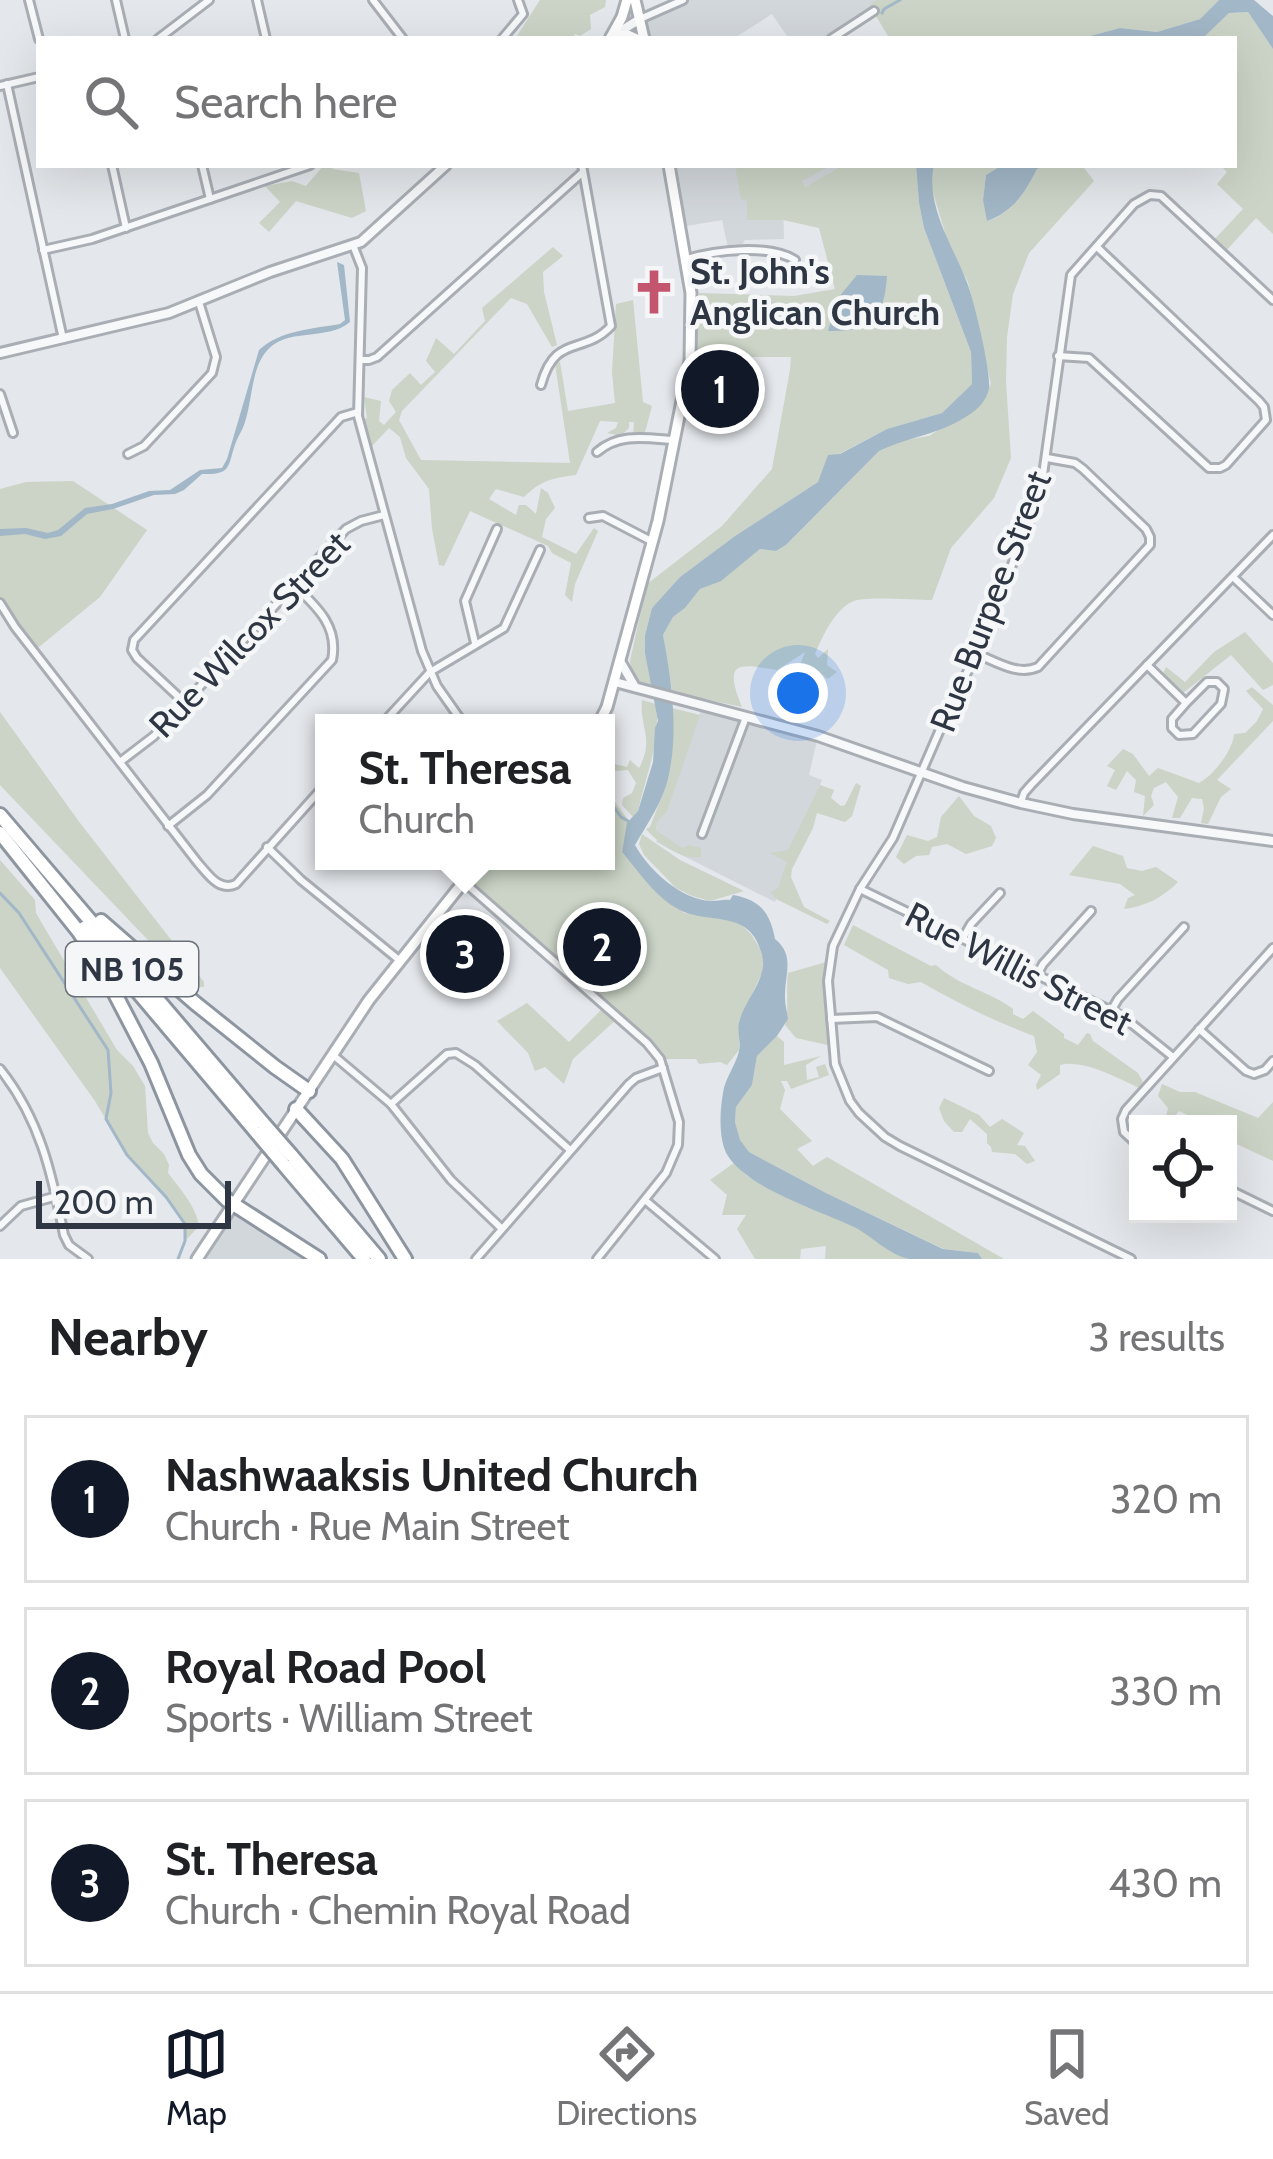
<!DOCTYPE html>
<meta charset="utf-8">
<style>
body{margin:0;font-family:Cabin,sans-serif;background:#f2f2f2;color:#202124}
.controls{position:absolute;right:36px;bottom:36px;display:grid;overflow:hidden;border-radius:0px;box-shadow:0 12px 48px #0002}
.controls button{width:108px;height:108px;display:grid;place-items:center;padding:0;border:0;border-bottom:3px solid #e0e0e0;background:#fff;color:#202124;font:60px sans-serif}
.scale{position:absolute;left:36px;bottom:30px;width:195px;box-sizing:border-box;padding-left:12px;border:6px solid #2d3642;border-top:0;font-size:33px;line-height:42px;white-space:nowrap;color:#2d3642;-webkit-text-stroke:9px #f4f6f8;paint-order:stroke}
.you{position:absolute;left:798px;top:693px;width:42px;height:42px;margin:-30px;border:9px solid #fff;border-radius:50%;background:#1a73e8;box-shadow:0 0 0 18px #1a73e833}
.badge{display:grid;place-items:center;width:78px;height:78px;border-radius:50%;background:#111827;color:#fff;font-size:39px;font-weight:700}
.pin{position:absolute;translate:-50% -50%;border:6px solid #fff;box-shadow:0 3px 12px #0006}
.popup{position:absolute;left:315px;top:714px;width:300px;height:156px;box-sizing:border-box;display:grid;place-content:center;border-radius:0px;background:#fff;filter:drop-shadow(0 3px 9px #0005);font-size:39px;white-space:nowrap;color:#757577}
.popup b{font-size:45px;color:#202124}
.popup::after{content:'';position:absolute;left:50%;top:100%;margin-left:-24px;border:24px solid transparent;border-top-color:#fff}
.list{margin:0;padding:0;list-style:none}
h2{display:flex;justify-content:space-between;align-items:center;height:156px;margin:0;padding:0 48px;font-size:51px}
h2 small{font-size:39px;font-weight:400;color:#757577}
.list li{display:grid;grid-template-columns:78px 1fr auto;gap:36px;align-items:center;box-sizing:border-box;height:168px;margin:0 24px 24px;padding:0 24px;border:3px solid #e0e0e0;border-radius:0px}
.list b{display:block;font-size:45px;white-space:nowrap}
.list p{margin:0;font-size:39px;white-space:nowrap;color:#757577}
.list em{font-size:39px;font-style:normal;color:#757577}
.icon{flex:none;width:66px;height:66px;fill:none;stroke:currentColor;stroke-width:2;stroke-linecap:round;stroke-linejoin:round}
.map{position:relative;flex:none;width:1273px;height:1259px;overflow:hidden}
.search{position:absolute;background:#fff;box-shadow:0 12px 48px #0002;left:36px;right:36px;top:36px;height:132px;display:flex;align-items:center;gap:30px;box-sizing:border-box;padding:0 42px;border-radius:0px;color:#757577;font-size:45px}
.sheet{height:732px;background:#fff}
nav{display:flex;justify-content:space-around;align-items:center;box-sizing:border-box;height:168px;border-top:3px solid #e0e0e0;background:#fff;font-size:33px;color:#757577}
nav a{display:grid;justify-items:center;gap:6px}
nav .on{color:#111827}
.map>svg:first-child{display:block}
.built{fill:#d2d7dc}
.green{fill:#cbd4c6}
.water{fill:#a2b7c7}
.lines{fill:none;stroke-linecap:round;stroke-linejoin:round}
.stream{stroke:#a2b7c7;stroke-width:3}
.minor-casing{stroke:#a9aeb5;stroke-width:12}
.tertiary-casing{stroke:#a9aeb5;stroke-width:14}
.secondary-casing{stroke:#a9aeb5;stroke-width:15}
.trunk-casing{stroke:#8d96a0;stroke-width:18}
.minor{stroke:#f7f8f9;stroke-width:6}
.tertiary{stroke:#f7f8f9;stroke-width:8}
.secondary{stroke:#fff;stroke-width:9}
.trunk{stroke:#fff;stroke-width:12}
.trunk-bridge-casing{stroke:#8d96a0;stroke-width:18;stroke-linecap:butt}
.trunk-bridge{stroke:#fff;stroke-width:12}
.labels{text-anchor:middle;stroke-width:9;stroke-linejoin:round;paint-order:stroke}
.shield{fill:#f4f6f8;stroke:#697079;stroke-width:3}
.shield-label{font-size:33px;font-weight:bold;fill:#2d3642}
.poi-label{font-size:36px;font-weight:bold;fill:#2d3642;stroke:#f4f6f8;text-anchor:start}
.street-label{font-size:36px;fill:#2d3642;stroke:#f4f6f8}
</style>
<div class="map">
<svg width="1273" height="1259" viewBox="0 0 1273 1259">
<rect width="100%" height="100%" fill="#e4e7eb"/>
<!-- built -->
<g class="built">
<path d="M683 0H876L870 5 874 11 831 39H789L772 14 733 39H644L640 19Z"/>
<path d="M669 165H843L783 200 784 239 745 240 737 252H729L722 220 681 227Z"/>
<path d="M702 706 818 736 809 775 822 780 775 902 656 842 660 833 656 830 657 822 667 812Z"/>
<path d="M233 1204 319 1259H197Z"/>
</g>
<!-- green -->
<g class="green">
<path d="M540 0H606L605 7 590 15 591 29 580 36 575 34 572 39H515Z"/>
<path d="M876 0H1219L1200 19 1157 32 1120 28 1079 39H890L869 5Z"/>
<path d="M1248 12 1273 49V234L1256 218 1224 253 1212 242 1243 209 1217 184 1227 172 1220 165H1234V39H1202L1229 13Z"/>
<path d="M324 165H338L332 169 359 173 366 211 352 218 296 201 269 232 259 223 280 202 265 186 292 181 306 186Z"/>
<path d="M738 165H832L802 181 805 187 843 165H916L919 203 924 228 971 352 972 384 942 413 887 429 839 454 818 482 735 536 680 577 652 608 645 635V653L653 687 633 680 630 661 647 584 722 526 772 469 790 370 791 357H697L699 293 794 296 835 289 819 228 783 220H747V201L741 199 735 166Z"/>
<path d="M934 165H1001L986 175 983 200 988 221C1013 212 1025 193 1037 169L1048 165H1082L1094 181 1029 253 1013 294 1007 337 1006 382 1011 458 994 498 951 548 932 600C914 600 870 596 854 601 836 607 822 637 815 654L818 658 828 649 827 665 837 672 828 679 816 670 810 677 798 670 805 652 777 670C740 664 722 659 742 707L672 692 663 635 673 617 685 608 700 589 721 580 760 549 776 551 786 545 879 451 899 441 929 436 984 401 991 384 968 282 949 246 930 182Z"/>
<path d="M553 247 563 256 543 272 544 292 557 345 552 347 527 304 511 298 402 411 399 420 421 460 570 463 555 364 560 362 568 411 615 403 612 372 616 304 633 300 643 402 652 406 644 436H633L634 422H629V428L621 436 607 433 616 428 618 422 600 421 576 475C553 478 541 480 524 497L496 489 489 499 516 515 519 505H526L536 514 541 488 548 493 555 508 546 519 542 537 576 554 594 528 598 531 575 584 572 602 565 595 571 563 552 553 548 546 470 511 444 566 439 565 432 529 429 489 406 458 400 437 389 428 371 447 363 420 367 418 364 397 381 401 379 421 384 425 396 412 389 401 392 390 410 373 421 385 435 372 426 361 436 338 454 354 485 321 482 308Z"/>
<path d="M73 481 147 530 100 597 34 651 0 603V489L26 482Z"/>
<path d="M1245 632 1273 663V685L1263 690 1231 655 1183 693 1163 674 1166 667 1185 682 1214 652Z"/>
<path d="M1252 687 1273 705V721L1217 780 1231 789 1221 797 1208 824 1201 823 1204 808 1202 799 1192 798 1180 818H1172L1178 797 1166 782 1154 788 1151 796 1154 805 1143 816 1145 796 1134 792 1136 780 1127 771 1116 790 1107 786 1115 770 1107 766 1123 749 1133 754 1149 776 1158 768 1199 783C1214 775 1233 750 1234 734L1245 733 1257 721 1263 709 1246 691Z"/>
<path d="M642 700 656 704C661 740 646 775 638 811L633 817 622 805 623 798 632 793 636 783 628 770 615 771V764L627 767 630 760 639 768C655 739 639 726 642 700Z"/>
<path d="M672 708 700 715 667 812 657 822 656 830 682 848 690 845 701 848V857C682 861 658 843 646 829L650 827 665 788 670 764Z"/>
<path d="M0 712 80 823 204 982V987H196L168 961 0 785Z"/>
<path d="M856 783 861 786 852 816 845 822 817 813 813 828 792 869 791 877 804 907 830 921 827 924 776 899 771 892 778 888 787 862 770 853 788 850 820 785 834 790 831 798 841 806 845 805Z"/>
<path d="M606 790 629 821 622 852 684 913 726 918 740 924 751 934 759 947 763 958 762 973 739 1023V1050L727 1065 720 1062 699 1064 696 1059H660L618 1018 573 1059 564 1084 545 1067 535 1071 528 1053 497 1021 527 1003 569 1042 605 1006 463 881 480 861H606V837L612 836V824L606 815Z"/>
<path d="M959 796 974 816 991 826 996 838 992 846 966 854 947 844 932 847 929 855 916 856 904 864 896 857 907 835 928 841 937 837 941 817Z"/>
<path d="M642 834 680 860 744 891 710 901 692 896 676 888 644 855 639 844Z"/>
<path d="M1093 846 1123 856 1127 868 1142 871 1156 867 1178 882C1162 898 1146 906 1124 909L1128 898 1135 895 1120 884 1069 875Z"/>
<path d="M0 860 35 900 36 913 50 937 117 1050 133 1066 145 1086 148 1133 153 1143 164 1154 169 1165 168 1173C180 1189 196 1206 199 1226L185 1241V1224L166 1197 127 1155 95 1101 0 968Z"/>
<path d="M853 925 931 966 936 965C959 986 989 991 1013 1009V1014L1023 1019 1033 1011 1064 1034V1038L1078 1045 1087 1033 1090 1034 1093 1041 1138 1073 1143 1082 1139 1088C1118 1078 1082 1059 1060 1065V1074L1037 1090 1036 1085 1041 1075 1028 1065 1037 1052 1034 1036C993 1021 956 1002 921 982L908 984 889 978 888 970 844 945Z"/>
<path d="M830 961 832 1046 796 1038 785 1025C789 1016 786 986 788 973Z"/>
<path d="M777 1036 784 1042V1065L821 1056 806 1065 807 1080 819 1077 816 1067 825 1064 829 1075 791 1089 787 1081H781L785 1090 780 1109 812 1141 797 1149 813 1166 827 1157 1004 1259H982L978 1253 944 1249 826 1193 749 1152 740 1141 735 1122 736 1107 752 1085 757 1056Z"/>
<path d="M1162 1084 1180 1092H1195L1258 1118 1273 1102V1161L1228 1140V1124H1206L1179 1111 1170 1122 1165 1121 1168 1108 1158 1096Z"/>
<path d="M944 1098 979 1115 990 1127 1002 1119 1024 1133 1017 1145 1025 1146 1035 1161 1027 1164 1015 1154 992 1152 991 1147 987 1143V1134L970 1119 962 1132H954L944 1121 939 1108Z"/>
<path d="M734 1163 747 1176 873 1236 889 1250 908 1259H825L826 1246 801 1249 800 1259H755L737 1229 746 1215H722L727 1195 710 1180Z"/>
</g>
<!-- water -->
<g class="water">
<path d="M1219 0H1254L1273 16V49L1248 12 1229 13 1202 39H1079L1120 28 1157 32 1200 19Z"/>
<path d="M916 165H934C925 205 952 244 966 280 973 295 992 375 989 389 987 398 981 406 973 412 942 435 912 435 879 451L786 545 776 551 760 549 721 581 700 589 685 608 673 617 663 635C672 683 680 737 666 786 659 807 646 826 635 845 648 869 681 900 711 901 718 901 724 899 730 900L733 895C760 900 770 912 775 939 796 956 784 975 785 998 785 1005 787 1012 788 1019L777 1036 757 1056 752 1085 736 1107 735 1122 740 1140 749 1152 826 1193 943 1249 978 1253 982 1259C959 1259 931 1259 909 1259 889 1255 872 1236 854 1227 819 1210 749 1189 728 1156 718 1141 720 1110 723 1093 725 1078 736 1065 739 1051 741 1042 737 1032 739 1023 744 1000 768 980 762 955 751 908 709 925 680 910 656 898 639 872 622 852L627 823 638 811 653 762 655 728 658 721 645 653V635L652 608 680 577 735 536 818 482 828 455 840 454 887 429 942 413 972 384 971 352 924 228 919 203Z"/>
<path d="M1002 165H1048L1037 169C1025 193 1013 212 987 221L983 200 986 175Z"/>
<path d="M337 262 344 265 350 322C327 342 285 326 265 353 251 371 252 404 244 425 242 431 238 436 236 442 227 466 233 475 202 474L184 490 175 494 154 495 113 509 87 514 61 536 45 539 25 534 0 536V529L26 528 48 533 58 530 85 508 112 504 149 491 170 490 200 470 222 468 227 459 259 350C281 330 312 329 340 324L345 320Z"/>
<path d="M857 275 887 276C884 318 872 332 828 331L838 298Z"/>
</g>
<g class="lines">
<!-- stream -->
<g class="stream">
<path d="M882 13 884 9 900 0"/>
<path d="M606 796 621 817 628 821"/>
<path d="M0 893 19 913 108 1050 111 1093 106 1119 127 1155 166 1197 185 1224V1241L178 1259"/>
</g>
<!-- minor casing -->
<g class="minor-casing">
<g id="minor">
<path d="M29 0 39 39"/>
<path d="M116 0 125 39"/>
<path d="M257 0 266 39"/>
<path d="M373 0 403 39"/>
<path d="M640 19 683 0"/>
<path d="M158 39 209 0"/>
<path d="M502 39 523 14 518 0"/>
<path d="M831 39 874 11"/>
<path d="M7 84 63 339"/>
<path d="M0 86 39 77"/>
<path d="M112 165 126 228"/>
<path d="M202 165 210 199"/>
<path d="M353 245 362 268 358 416 422 651 437 686 463 723"/>
<path d="M43 250 92 239 310 165"/>
<path d="M687 259C716 250 769 244 795 260"/>
<path d="M1058 356 1089 358 1209 468H1220L1226 465 1266 420 1264 407 1259 401 1097 247"/>
<path d="M361 360H369L377 357 583 172"/>
<path d="M541 385C555 333 583 356 611 326L582 165"/>
<path d="M0 394 13 433"/>
<path d="M597 452C619 433 645 438 672 440"/>
<path d="M128 454 144 446 212 373 216 357 199 302"/>
<path d="M589 518 603 516 653 542"/>
<path d="M1233 577 1273 615"/>
<path d="M0 603 15 627 198 863C208 874 219 892 236 884L324 786"/>
<path d="M475 643 465 601 497 529"/>
<path d="M977 654C997 662 1018 676 1038 667L1150 545V537L1146 529 1083 469 1075 463 1047 458"/>
<path d="M1147 665 1186 703 1172 719V728L1179 735 1193 734 1221 704 1224 689 1217 682H1207L1186 703"/>
<path d="M184 702 137 658 132 650 134 640 341 417 358 412"/>
<path d="M383 723 430 672 504 628 540 550"/>
<path d="M120 762 154 736 346 529 361 521 384 515"/>
<path d="M1021 802 1024 793 1031 785 1273 535"/>
<path d="M168 826 207 795 332 660C339 626 316 606 294 585"/>
<path d="M702 834 746 717"/>
<path d="M267 847 301 880 399 960"/>
<path d="M464 882 647 1043 660 1059 679 1122 678 1145 666 1173 597 1259"/>
<path d="M860 889 1122 1016 1173 1057"/>
<path d="M963 938 971 924 1000 893"/>
<path d="M1037 975 1043 964 1091 911"/>
<path d="M1111 1011 1118 999 1184 927"/>
<path d="M831 1019 877 1017 989 1071"/>
<path d="M1199 1029 1246 1071 1254 1074 1265 1070 1273 1061"/>
<path d="M333 1055 391 1104 451 1180 501 1228"/>
<path d="M0 1069C40 1119 52 1174 64 1235L69 1245 88 1259"/>
<path d="M391 1104 447 1054 456 1053 475 1065 570 1150"/>
<path d="M1138 1145 1124 1132 1122 1119 1126 1110 1273 948"/>
<path d="M1228 1189 1273 1211"/>
<path d="M645 1200 715 1259"/>
<path d="M0 1226 21 1206 57 1196"/>
<path d="M476 1259 629 1084 636 1078 663 1068"/>
<path d="M1131 1259 900 1146 885 1137 859 1113 850 1101 835 1064 828 981 833 946 860 889 893 838 955 695 977 654 1037 501 1041 489 1071 275 1134 204 1150 195 1161 196 1273 300"/>
</g>
</g>
<!-- tertiary casing -->
<g class="tertiary-casing">
<g id="tertiary">
<path d="M611 37 640 19"/>
<path d="M0 353 169 313 270 272 361 242 446 165"/>
<path d="M620 661 635 687"/>
<path d="M615 682 818 736 963 787 1021 803 1073 814 1273 841"/>
</g>
</g>
<!-- secondary casing -->
<g class="secondary-casing">
<g id="secondary">
<path d="M635 0 644 39"/>
<path d="M611 37 622 17 627 0"/>
<path d="M611 37 628 35 637 39"/>
<path d="M599 723 607 707 658 521 690 361 691 293 669 165"/>
<path d="M197 1259 369 1000 480 861"/>
</g>
</g>
<!-- trunk casing -->
<g class="trunk-casing">
<g id="trunk">
<path d="M0 815 263 1123"/>
<path d="M0 833 79 932 98 961 151 1063 189 1155 201 1174 227 1200 319 1259"/>
<path d="M101 921 195 1003 275 1067 309 1091"/>
<path d="M84 928 257 1133"/>
<path d="M296 1109 342 1159 405 1259"/>
<path d="M291 1155 379 1259"/>
<path d="M284 1165 364 1259"/>
</g>
</g>
<!-- minor -->
<use href="#minor" class="minor"/>
<!-- tertiary -->
<use href="#tertiary" class="tertiary"/>
<!-- secondary -->
<use href="#secondary" class="secondary"/>
<!-- trunk -->
<use href="#trunk" class="trunk"/>
<!-- trunk-bridge casing -->
<g class="trunk-bridge-casing">
<g id="trunk-bridge">
<path d="M263 1123 291 1155"/>
<path d="M257 1133 284 1165"/>
</g>
</g>
<!-- trunk-bridge -->
<use href="#trunk-bridge" class="trunk-bridge"/>
</g>
<!-- icons -->
<defs>
<g id="church-bare" transform="scale(3.6)"><path d="M-1.2-6h2.4v3.5h3.3v2.4h-3.3V6h-2.4V-.1h-3.3v-2.4h3.3Z" fill="#c4556f" stroke="#f4f6f8" stroke-width="2.5" paint-order="stroke"/></g>
</defs>
<g fill-rule="evenodd">
<use href="#church-bare" x="654" y="292"/>
</g>
<g class="labels">
<!-- shield labels -->
<rect class="shield" x="66" y="942" width="132" height="54" rx="9"/>
<g class="shield-label">
<text x="132" y="981">NB 105</text>
</g>
<!-- poi labels -->
<g class="poi-label">
<text x="690" y="284">St. John's<tspan x="690" dy="41">Anglican Church</tspan></text>
</g>
<!-- street labels -->
<g class="street-label">
<text transform="translate(990 601) rotate(-69)" y="13">Rue Burpee Street</text>
<text transform="translate(249 634) rotate(-46)" y="13">Rue Wilcox Street</text>
<text transform="translate(1019 968) rotate(27)" y="13">Rue Willis Street</text>
</g>
</g>
</svg>
<div class="controls">
<button><svg class="icon" aria-label="locate" viewBox="0 0 24 24"><circle cx="12" cy="12" r="6"/><path d="M12 2v4M12 18v4M2 12h4M18 12h4"/></svg></button>
</div>
<div class="scale">200 m</div>
<div class="you"></div>
<div class="pin badge" style="left:720px;top:389px">1</div>
<div class="pin badge" style="left:602px;top:947px">2</div>
<div class="pin badge" style="left:465px;top:954px">3</div>
<div class="popup"><b>St. Theresa</b>Church</div>
<div class="search"><svg class="icon" aria-label="search" viewBox="0 0 24 24"><circle cx="10" cy="10" r="6"/><path d="M15 15l6 6"/></svg>Search here</div>
</div>
<section class="sheet">
<h2>Nearby<small>3 results</small></h2>
<ul class="list">
<li><span class="badge">1</span><div><b>Nashwaaksis United Church</b><p>Church · Rue Main Street</p></div><em>320 m</em></li>
<li><span class="badge">2</span><div><b>Royal Road Pool</b><p>Sports · William Street</p></div><em>330 m</em></li>
<li><span class="badge">3</span><div><b>St. Theresa</b><p>Church · Chemin Royal Road</p></div><em>430 m</em></li>
</ul>
</section>
<nav>
<a class="on"><svg class="icon" aria-label="map" viewBox="0 0 24 24"><path d="M3 6l6-2 6 2 6-2v14l-6 2-6-2-6 2zM9 4v14M15 6v14"/></svg>Map</a>
<a><svg class="icon" aria-label="directions" viewBox="0 0 24 24"><path d="M12 3l9 9-9 9-9-9zM9 14v-3h6M13 9l2 2-2 2"/></svg>Directions</a>
<a><svg class="icon" aria-label="saved" viewBox="0 0 24 24"><path d="M7 4h10v16l-5-4-5 4z"/></svg>Saved</a>
</nav>
